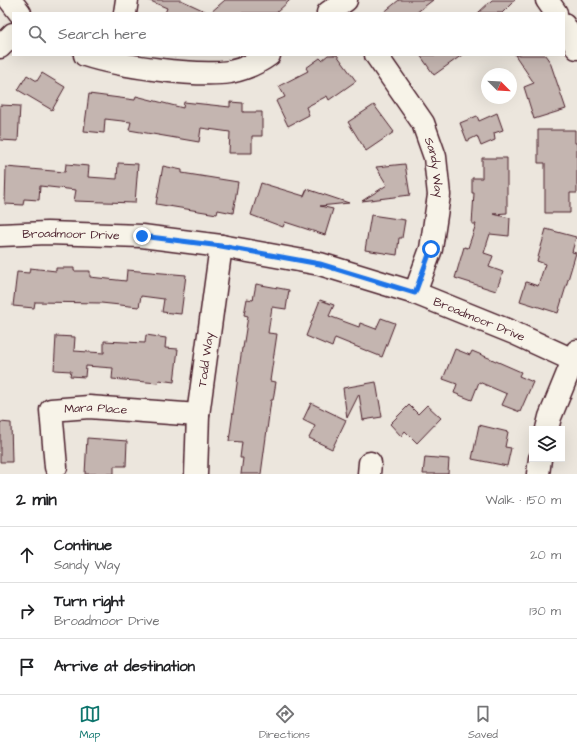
<!DOCTYPE html>
<meta charset="utf-8">
<style>
body{margin:0;font-family:"Architects Daughter",sans-serif;background:#f2f2f2;color:#202124}
.controls{position:absolute;right:12px;bottom:12px;display:grid;overflow:hidden;border-radius:0px;box-shadow:0 4px 16px #0002}
.controls button{width:36px;height:36px;display:grid;place-items:center;padding:0;border:0;border-bottom:1px solid #e0e0e0;background:#fff;color:#202124;font:20px sans-serif}
.compass{position:absolute;left:481px;top:68px;width:36px;height:36px;border-radius:50%;background:#fff;box-shadow:0 4px 16px #0002;rotate:114deg}
.stop{position:absolute;width:12px;height:12px;margin:-9px;border:3px solid #1a73e8;border-radius:50%;background:#fff}
.stop.end{background:#1a73e8;border-color:#fff;box-shadow:0 1px 4px #0008}
.list{margin:0;padding:0;list-style:none}
h2{display:flex;justify-content:space-between;align-items:center;height:52px;margin:0;padding:0 16px;font-size:17px}
h2 small{font-size:13px;font-weight:400;color:#757577}
.list li{display:grid;grid-template-columns:26px 1fr auto;gap:12px;align-items:center;box-sizing:border-box;height:56px;padding:0 16px;border-top:1px solid #e0e0e0}
.list b{display:block;font-size:15px;white-space:nowrap}
.list p{margin:0;font-size:13px;white-space:nowrap;color:#757577}
.list em{font-size:13px;font-style:normal;color:#757577}
.icon{flex:none;width:22px;height:22px;fill:none;stroke:currentColor;stroke-width:2;stroke-linecap:round;stroke-linejoin:round}
.map{position:relative;flex:none;width:577px;height:474px;overflow:hidden}
.search{position:absolute;background:#fff;box-shadow:0 4px 16px #0002;left:12px;right:12px;top:12px;height:44px;display:flex;align-items:center;gap:10px;box-sizing:border-box;padding:0 14px;border-radius:0px;color:#757577;font-size:15px}
.sheet{height:220px;background:#fff}
nav{display:flex;justify-content:space-around;align-items:center;box-sizing:border-box;height:56px;border-top:1px solid #e0e0e0;background:#fff;font-size:11px;color:#757577}
nav a{display:grid;justify-items:center;gap:2px}
nav .on{color:#0f766e}
.map>svg:first-child{display:block}
.building{fill:#c4b5b0;stroke:#4a1f2b}
.lines{fill:none;stroke-linecap:round;stroke-linejoin:round}
.minor-casing{stroke:#4a1f2b;stroke-width:25}
.minor{stroke:#f7f3e8;stroke-width:22}
.route{stroke:#1a73e8;stroke-width:5}
.labels{text-anchor:middle;stroke-width:3;stroke-linejoin:round;paint-order:stroke}
.street-label{font-size:12px;fill:#4a1f2b;stroke:#f7f3e8}
</style>
<div class="map">
<svg width="577" height="474" viewBox="0 0 577 474">
<rect width="100%" height="100%" fill="#ece6dd"/>
<filter id="ink" filterUnits="userSpaceOnUse"><feTurbulence type="fractalNoise" baseFrequency=".025" numOctaves="2"/><feDisplacementMap in="SourceGraphic" scale="8" xChannelSelector="R" yChannelSelector="G"/><feConvolveMatrix kernelMatrix="1 2 1 2 8 2 1 2 1" color-interpolation-filters="sRGB"/></filter>
<g filter="url(#ink)">
<!-- building -->
<g class="building">
<path d="M148 0H181L209 13H165L167 8Z"/>
<path d="M225 0H290L276 13H210Z"/>
<path d="M399 0H433L416 13H383Z"/>
<path d="M492 0H515L502 13H478Z"/>
<path d="M328 55H337L356 81 329 100 327 96 306 107 309 115 288 126 276 101 285 97 279 86 308 71 306 68 320 58 322 60Z"/>
<path d="M420 55H462L434 75Z"/>
<path d="M515 55H545L550 62 566 109 534 119 524 87 534 83Z"/>
<path d="M42 73 65 87 52 110 18 90 27 75 37 81Z"/>
<path d="M89 94 135 100 136 96 183 108 184 102 230 107V102L243 103V112H262V136H252V153H229L230 132 201 128 199 142 129 130 131 122 105 119 104 133 84 131Z"/>
<path d="M0 105 20 106 18 141 0 140Z"/>
<path d="M374 105 394 132 366 151 348 122Z"/>
<path d="M497 113 503 130 494 133 495 140 481 146 477 136 467 141 460 123 477 116 479 121Z"/>
<path d="M538 130H575V143H577V193H570V213H545V163H538Z"/>
<path d="M482 158H507V213L493 214 510 218 509 236 490 234 484 253 493 256 489 267 503 272 496 291 455 278 464 247 468 248 476 224H472L474 193H472V178H482Z"/>
<path d="M118 163 138 164 135 203 74 201 76 190 40 186 39 200 24 199 23 205 5 204 6 167 65 172 66 164 89 166 88 177 117 179Z"/>
<path d="M405 164 410 195 362 201 387 185 376 167Z"/>
<path d="M163 166 182 170V173L238 182 233 213 218 210 217 214 156 204Z"/>
<path d="M261 183 304 196 307 189 349 203 320 206 333 209 325 235 285 222 283 227 251 215Z"/>
<path d="M371 215 405 220 402 238H399L397 255 365 250Z"/>
<path d="M546 229 576 237 572 252 576 253 558 313 520 301 526 282 538 286 545 264 537 261Z"/>
<path d="M30 268 56 271V268H74V271H90V277L126 281 127 270 186 275 181 314 162 312 164 299 141 296 139 307 101 303 35 302 34 308 13 306 17 272 29 273Z"/>
<path d="M256 284 289 290 286 309 272 307 268 333 277 334 270 381 276 382 273 400H271L261 474H241L243 458H240L242 442 229 441 242 348H243L248 316 244 315 247 299 253 300Z"/>
<path d="M320 300 334 305 329 316 359 327 360 323 376 329 381 318 395 323 382 357 335 338 332 347 306 336Z"/>
<path d="M146 335 166 338 165 348 178 349 174 382 159 380 158 383 112 379 113 368 86 366 85 377 70 376 71 371 54 370 56 336 75 337 74 351 104 353V341L145 343Z"/>
<path d="M455 349 470 355 472 351 489 358 521 372 519 376 533 382 520 412 502 405 507 394 479 382 472 400 454 393 457 384 443 379Z"/>
<path d="M376 382 382 417 363 420 359 394 347 418 343 388Z"/>
<path d="M311 403 346 420 332 449 309 438 315 426 303 420Z"/>
<path d="M409 405 418 414 427 405 441 418 417 443 405 431 401 436 390 424Z"/>
<path d="M0 422 11 423 12 462H0Z"/>
<path d="M479 425 508 432 505 447 511 448 507 466 472 459Z"/>
<path d="M87 438 127 441 126 466H114V474H85Z"/>
<path d="M425 457 449 459 448 474H423Z"/>
</g>
<g class="lines">
<!-- minor casing -->
<g class="minor-casing">
<g id="minor">
<path d="M10 0 20 13"/>
<path d="M547 0 556 13"/>
<path d="M125 13 127 0"/>
<path d="M328 13 346 0"/>
<path d="M564 25 577 48"/>
<path d="M0 47 13 34"/>
<path d="M85 55C118 66 196 77 230 72 244 69 258 63 269 55"/>
<path id="s1" d="M376 55 423 123 435 157 439 195 431 249 415 293"/>
<path id="s2" d="M0 235 47 233 142 236 221 246 320 264 415 293 514 333 577 362"/>
<path d="M547 429 550 417 577 351"/>
<path id="s3" d="M56 467 51 410 89 407 198 415"/>
<path id="s4" d="M196 474 198 415 221 246"/>
<path d="M369 474 370 463"/>
<path d="M538 474 540 459"/>
</g>
</g>
<!-- minor -->
<use href="#minor" class="minor"/>
</g>
</g>
<g class="lines" filter="url(#ink)">
<!-- route -->
<path class="route" d="M142 236 221 246 320 264 415 293 431 249"/>
</g>
<g class="labels">
<!-- street labels -->
<g class="street-label">
<text dy="4" stroke="none"><textPath href="#s1" startOffset="129">Sandy Way</textPath></text>
<text dy="4" stroke="none"><textPath href="#s2" startOffset="71">Broadmoor Drive</textPath></text>
<text dy="4" stroke="none"><textPath href="#s2" startOffset="491">Broadmoor Drive</textPath></text>
<text dy="4" stroke="none"><textPath href="#s4" startOffset="115">Todd Way</textPath></text>
<text dy="4" stroke="none"><textPath href="#s3" startOffset="102">Mara Place</textPath></text>
</g>
</g>
</svg>
<div class="controls">
<button><svg class="icon" aria-label="layers" viewBox="0 0 24 24"><path d="M12 4l9 5-9 5-9-5zM3 14l9 5 9-5"/></svg></button>
</div>
<svg class="compass" viewBox="-18 -18 36 36"><path d="M0-13l5 13h-10z" fill="#e53935"/><path d="M0 13l5-13h-10z" fill="#757577"/></svg>
<div class="stop" style="left:431px;top:249px"></div>
<div class="stop end" style="left:142px;top:236px"></div>
<div class="search"><svg class="icon" aria-label="search" viewBox="0 0 24 24"><circle cx="10" cy="10" r="6"/><path d="M15 15l6 6"/></svg>Search here</div>
</div>
<section class="sheet">
<h2>2 min<small>Walk · 150 m</small></h2>
<ul class="list">
<li><svg class="icon" aria-label="ahead" viewBox="0 0 24 24"><path d="M12 20V5M6 11l6-6 6 6"/></svg><div><b>Continue</b><p>Sandy Way</p></div><em>20 m</em></li>
<li><svg class="icon" aria-label="right" viewBox="0 0 24 24"><path d="M7 20v-9h11M14 6l5 5-5 5"/></svg><div><b>Turn right</b><p>Broadmoor Drive</p></div><em>130 m</em></li>
<li><svg class="icon" aria-label="arrive" viewBox="0 0 24 24"><path d="M6 21V4h12l-3 4 3 4H6"/></svg><div><b>Arrive at destination</b></div></li>
</ul>
</section>
<nav>
<a class="on"><svg class="icon" aria-label="map" viewBox="0 0 24 24"><path d="M3 6l6-2 6 2 6-2v14l-6 2-6-2-6 2zM9 4v14M15 6v14"/></svg>Map</a>
<a><svg class="icon" aria-label="directions" viewBox="0 0 24 24"><path d="M12 3l9 9-9 9-9-9zM9 14v-3h6M13 9l2 2-2 2"/></svg>Directions</a>
<a><svg class="icon" aria-label="saved" viewBox="0 0 24 24"><path d="M7 4h10v16l-5-4-5 4z"/></svg>Saved</a>
</nav>
